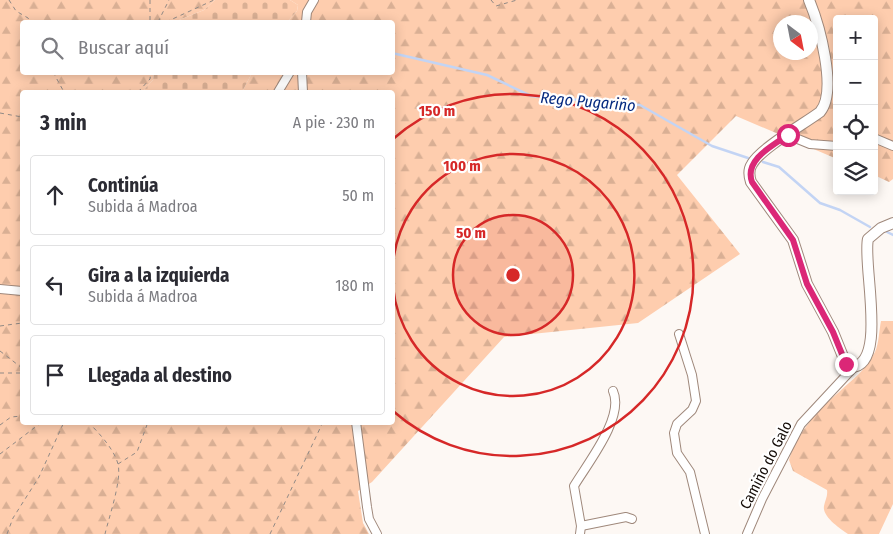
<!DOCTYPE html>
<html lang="es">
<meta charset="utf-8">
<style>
body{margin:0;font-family:"Fira Sans Condensed",sans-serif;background:#f2f2f3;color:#2b2b33}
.controls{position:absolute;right:15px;top:15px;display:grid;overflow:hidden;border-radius:5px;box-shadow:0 2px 12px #0003}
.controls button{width:45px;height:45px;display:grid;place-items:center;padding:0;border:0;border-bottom:1px solid #e1e1e2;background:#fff;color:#2b2b33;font:25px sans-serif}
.compass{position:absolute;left:773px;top:15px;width:45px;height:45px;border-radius:50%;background:#fff;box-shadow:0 2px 12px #0003;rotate:148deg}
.stop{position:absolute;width:15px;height:15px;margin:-11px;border:4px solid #db2777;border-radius:50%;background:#fff}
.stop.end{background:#db2777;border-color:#fff;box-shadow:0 1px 5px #0008}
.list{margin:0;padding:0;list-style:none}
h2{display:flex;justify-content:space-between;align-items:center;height:65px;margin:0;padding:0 20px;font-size:21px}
h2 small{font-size:16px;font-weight:400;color:#7c7c81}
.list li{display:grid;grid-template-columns:32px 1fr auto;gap:15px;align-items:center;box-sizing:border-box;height:80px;margin:0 10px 10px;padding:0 10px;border:1px solid #e1e1e2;border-radius:5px}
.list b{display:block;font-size:19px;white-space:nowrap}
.list p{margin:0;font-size:16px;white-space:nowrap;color:#7c7c81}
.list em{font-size:16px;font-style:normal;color:#7c7c81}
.icon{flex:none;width:28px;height:28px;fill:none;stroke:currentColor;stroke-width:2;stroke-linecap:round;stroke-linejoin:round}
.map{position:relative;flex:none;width:893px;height:534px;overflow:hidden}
.search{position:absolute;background:#fff;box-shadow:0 2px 12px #0003;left:20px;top:20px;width:375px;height:55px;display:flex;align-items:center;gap:12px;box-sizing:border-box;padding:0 18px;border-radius:5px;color:#7c7c81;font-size:19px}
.panel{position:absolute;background:#fff;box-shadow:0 2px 12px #0003;left:20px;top:90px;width:375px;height:335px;border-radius:5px}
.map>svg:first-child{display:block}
.forest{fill:url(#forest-firs);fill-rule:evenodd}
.cemetery{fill:url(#cemetery-stones)}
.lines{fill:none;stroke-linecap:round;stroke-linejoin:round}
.stream{stroke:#c3d4f4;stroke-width:2.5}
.street-casing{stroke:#9f887b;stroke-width:10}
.secondary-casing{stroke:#9f887b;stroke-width:12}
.path{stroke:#908985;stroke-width:1;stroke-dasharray:4 4;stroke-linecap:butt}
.street{stroke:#fff;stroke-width:8}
.secondary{stroke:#fff;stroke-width:10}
.route{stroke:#db2777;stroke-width:6}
.ring{fill:none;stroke:#d62828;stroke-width:2.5}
.labels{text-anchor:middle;stroke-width:4.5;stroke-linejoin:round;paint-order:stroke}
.street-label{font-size:15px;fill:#150d08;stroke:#fff}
.water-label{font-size:16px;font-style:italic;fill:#04297f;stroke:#fff}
.centre{fill:#d62828;stroke:#fff;stroke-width:2.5}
.ring-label{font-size:15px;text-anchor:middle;font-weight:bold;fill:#d62828;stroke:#fff;stroke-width:4.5;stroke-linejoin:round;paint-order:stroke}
</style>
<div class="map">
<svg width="893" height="534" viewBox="0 0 893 534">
<defs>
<pattern id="forest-firs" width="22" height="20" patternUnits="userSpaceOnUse" patternTransform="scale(1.25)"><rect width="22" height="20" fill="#fecdae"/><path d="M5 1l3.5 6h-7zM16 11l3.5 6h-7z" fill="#d9af94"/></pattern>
<pattern id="cemetery-stones" width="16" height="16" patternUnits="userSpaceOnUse" patternTransform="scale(1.25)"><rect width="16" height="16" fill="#fecdae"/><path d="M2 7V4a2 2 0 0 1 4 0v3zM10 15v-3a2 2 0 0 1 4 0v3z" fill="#d9af94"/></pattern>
</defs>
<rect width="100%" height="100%" fill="#fdf8f4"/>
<!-- forest -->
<g class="forest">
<path d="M0 0H215L204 10 174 22H22V72L154 73 153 80 142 92H22V422H392V92H242L252 73 392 72V22H287L297 11 298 5 290 0H893V179L889 182 874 175V19H837V159L736 116 677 175 740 254 638 323 504 337 372 482 358 491 363 523 369 534H0ZM780 22H810V52H780Z"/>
<path d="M881 321H893V504L879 534H848C841 529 822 517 824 506 825 500 828 496 827 490L793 471 789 460C796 434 819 409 839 392 853 379 866 370 875 352 879 343 879 331 881 321Z"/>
</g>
<!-- cemetery -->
<g class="cemetery">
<path d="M215 0H290L298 5 297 11 287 22H174L204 10Z"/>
<path d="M154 73V72L252 73 242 92H142L153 80Z"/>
</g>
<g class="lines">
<!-- stream -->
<g class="stream">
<path d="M392 53 487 75 531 96 640 105 712 146 748 158"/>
<path d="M763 162 779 167 820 203 840 210 870 227"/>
<path d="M887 232 893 235"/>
</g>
<!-- street casing -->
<g class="street-casing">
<g id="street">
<path d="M306 22 307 12 314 0"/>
<path d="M302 72 303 92"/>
<path d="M278 92 290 72"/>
<path d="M788 135 810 144 837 146"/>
<path d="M874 138 893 146"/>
<path d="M0 289 22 291"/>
<path d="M679 334 692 375 696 401 692 410 677 424 674 433 677 453 690 472 705 534"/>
<path d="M356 422 367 507 369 519 377 534"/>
<path d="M581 526 626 517 632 519"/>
<path d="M580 534 581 526 574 486C587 464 625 417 613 391"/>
<path d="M747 534 762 499 801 424 854 367"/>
</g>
</g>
<!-- secondary casing -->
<g class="secondary-casing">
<path id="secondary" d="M809 0C819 24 838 91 820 112 804 124 761 148 752 164 748 170 749 176 751 182L793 240 807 284 833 332 846 364 850 367C889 368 862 263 868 239L881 228 893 223"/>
</g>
<!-- path -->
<g class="path">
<path d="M9 0 16 11 28 18 31 22"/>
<path d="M150 0V22"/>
<path d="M491 0 496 6 517 0"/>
<path d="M158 22 169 0"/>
<path d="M166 22 214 0"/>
<path d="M53 72 64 92"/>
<path d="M138 92 150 79 151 72"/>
<path d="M0 113 22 117"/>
<path d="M0 326 22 323"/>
<path d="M0 351 22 368"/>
<path d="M0 373H22"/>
<path d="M88 422C99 433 114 449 118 464 122 480 109 517 105 534"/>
<path d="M0 425 11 417 22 416"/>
<path d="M0 454 42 422"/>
<path d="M118 464 137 452 148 422"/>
<path d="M7 534 13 518 39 477 64 422"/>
<path d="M270 534 323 422"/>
</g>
<!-- street -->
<use href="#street" class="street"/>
<!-- secondary -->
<use href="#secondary" class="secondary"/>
</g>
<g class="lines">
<!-- route -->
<path class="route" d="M788 135C772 146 744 160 752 182L793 240 807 284 833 332 846 364"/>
</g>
<!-- distance rings -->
<circle cx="513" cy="275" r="60" fill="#d62828" fill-opacity=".12"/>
<g class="ring">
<circle cx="513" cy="275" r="60"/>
<path d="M393 263A121 121 0 1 1 393 287"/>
<path d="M393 139A181 181 0 1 1 393 411"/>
</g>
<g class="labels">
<!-- street labels -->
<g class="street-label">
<text transform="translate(766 465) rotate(-63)" y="5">Camiño do Galo</text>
</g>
<!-- water labels -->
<g class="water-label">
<text transform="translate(588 101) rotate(5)" y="6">Rego Pugariño</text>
</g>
</g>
<circle cx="513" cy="275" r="8" class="centre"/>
<g class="ring-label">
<text x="437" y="116">150 m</text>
<text x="462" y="171">100 m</text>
<text x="471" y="238">50 m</text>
</g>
</svg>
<div class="controls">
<button>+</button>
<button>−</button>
<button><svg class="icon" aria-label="locate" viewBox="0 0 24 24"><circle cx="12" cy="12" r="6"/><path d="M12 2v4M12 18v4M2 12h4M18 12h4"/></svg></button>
<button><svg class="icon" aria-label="layers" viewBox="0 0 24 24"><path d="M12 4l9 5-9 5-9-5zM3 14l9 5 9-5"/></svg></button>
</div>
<svg class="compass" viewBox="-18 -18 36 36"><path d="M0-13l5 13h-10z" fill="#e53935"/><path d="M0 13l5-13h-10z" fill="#7c7c81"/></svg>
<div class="stop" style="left:788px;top:135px"></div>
<div class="stop end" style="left:846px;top:364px"></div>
<div class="search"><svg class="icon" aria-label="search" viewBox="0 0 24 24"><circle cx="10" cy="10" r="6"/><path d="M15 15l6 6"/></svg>Buscar aquí</div>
<section class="panel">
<h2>3 min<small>A pie · 230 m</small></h2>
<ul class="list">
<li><svg class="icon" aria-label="ahead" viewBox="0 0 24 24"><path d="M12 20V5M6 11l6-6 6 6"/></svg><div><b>Continúa</b><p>Subida á Madroa</p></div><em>50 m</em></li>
<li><svg class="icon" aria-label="left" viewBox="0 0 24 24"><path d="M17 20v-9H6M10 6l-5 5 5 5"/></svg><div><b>Gira a la izquierda</b><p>Subida á Madroa</p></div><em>180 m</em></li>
<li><svg class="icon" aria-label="arrive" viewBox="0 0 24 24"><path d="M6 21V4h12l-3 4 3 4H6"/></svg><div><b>Llegada al destino</b></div></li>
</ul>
</section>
</div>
